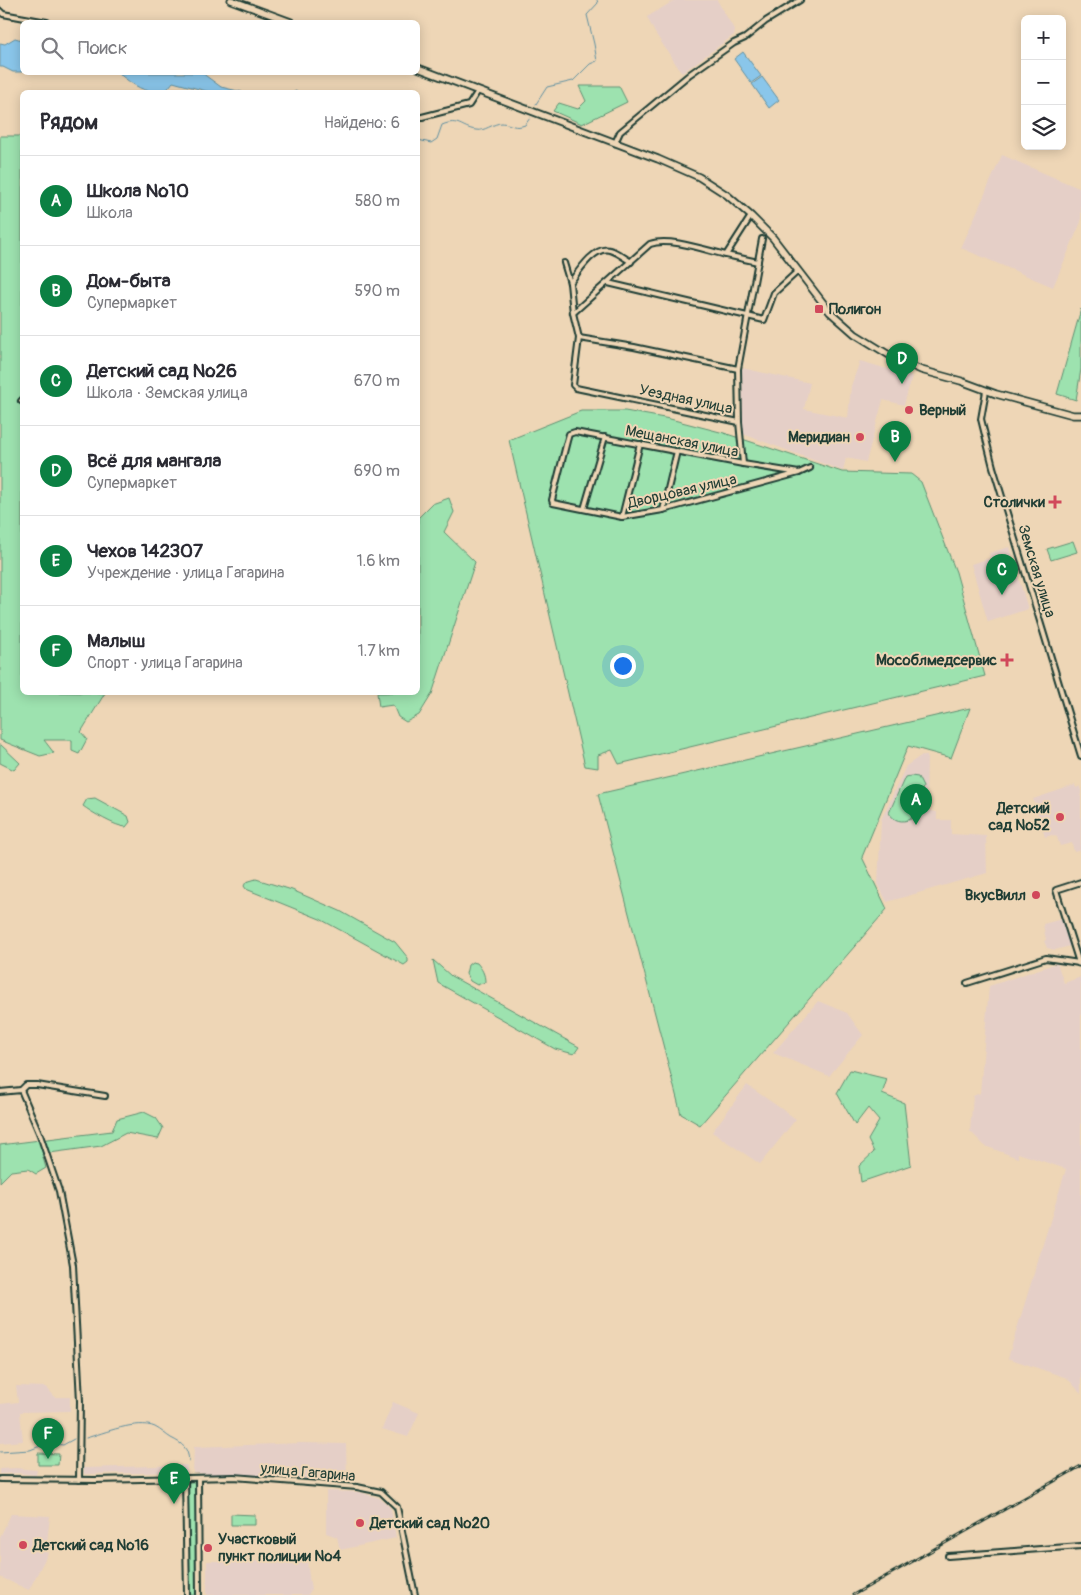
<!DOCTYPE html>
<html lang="ru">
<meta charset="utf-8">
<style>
body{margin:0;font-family:Pangolin,sans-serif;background:#f7f7f7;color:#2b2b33}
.controls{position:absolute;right:15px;top:15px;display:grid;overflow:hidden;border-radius:8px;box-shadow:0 2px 12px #0003}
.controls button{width:45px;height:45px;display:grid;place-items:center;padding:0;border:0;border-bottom:1px solid #e1e1e2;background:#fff;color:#2b2b33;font:25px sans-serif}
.you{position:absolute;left:622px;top:665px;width:18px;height:18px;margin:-12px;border:4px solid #fff;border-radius:50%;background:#1a73e8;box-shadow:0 0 0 8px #1a73e833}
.badge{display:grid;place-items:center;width:32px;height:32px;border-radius:50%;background:#0b8043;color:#fff;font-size:16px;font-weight:700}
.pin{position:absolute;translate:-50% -41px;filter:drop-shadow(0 1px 2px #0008)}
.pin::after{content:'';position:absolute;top:26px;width:18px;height:15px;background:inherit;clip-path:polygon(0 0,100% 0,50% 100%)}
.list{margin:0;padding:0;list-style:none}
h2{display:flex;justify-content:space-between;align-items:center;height:65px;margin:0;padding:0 20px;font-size:21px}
h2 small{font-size:16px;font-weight:400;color:#7c7c81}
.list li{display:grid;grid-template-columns:32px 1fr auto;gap:15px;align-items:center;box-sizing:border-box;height:90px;padding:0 20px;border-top:1px solid #e1e1e2}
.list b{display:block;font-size:19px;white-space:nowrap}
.list p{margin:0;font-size:16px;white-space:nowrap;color:#7c7c81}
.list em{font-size:16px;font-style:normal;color:#7c7c81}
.icon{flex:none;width:28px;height:28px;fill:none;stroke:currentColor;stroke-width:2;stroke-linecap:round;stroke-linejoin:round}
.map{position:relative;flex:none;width:1081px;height:1595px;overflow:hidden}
.search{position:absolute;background:#fff;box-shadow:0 2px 12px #0003;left:20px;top:20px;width:400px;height:55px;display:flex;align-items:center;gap:12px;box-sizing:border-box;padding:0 18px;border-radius:8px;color:#7c7c81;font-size:19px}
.panel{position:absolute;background:#fff;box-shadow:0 2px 12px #0003;left:20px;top:90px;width:400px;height:605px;border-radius:8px}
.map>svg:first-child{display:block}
.built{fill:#e5cfc7}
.green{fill:#9de2af;stroke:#5e9072}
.water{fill:#8ac6ea;stroke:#5f8fa1}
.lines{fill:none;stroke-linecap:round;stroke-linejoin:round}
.stream{stroke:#5f8fa1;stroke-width:1}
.street-casing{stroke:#1f3d34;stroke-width:8}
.secondary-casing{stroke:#1f3d34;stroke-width:9}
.street{stroke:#eed6b6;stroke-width:4}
.secondary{stroke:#eed6b6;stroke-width:5.5}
.rail-casing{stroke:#1f3d34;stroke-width:3}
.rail{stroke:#eed6b6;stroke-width:1;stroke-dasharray:4;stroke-linecap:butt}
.poi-dot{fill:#d1495b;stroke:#eed6b6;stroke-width:2}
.labels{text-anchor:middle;stroke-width:4;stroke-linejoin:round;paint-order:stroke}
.poi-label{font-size:15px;font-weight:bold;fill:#1f3d34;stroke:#eed6b6;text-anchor:start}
.street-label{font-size:15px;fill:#1f3d34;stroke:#eed6b6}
</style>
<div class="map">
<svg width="1081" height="1595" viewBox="0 0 1081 1595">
<rect width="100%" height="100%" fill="#eed6b6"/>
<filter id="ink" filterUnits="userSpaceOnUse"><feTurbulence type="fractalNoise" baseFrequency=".02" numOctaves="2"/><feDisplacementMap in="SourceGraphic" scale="10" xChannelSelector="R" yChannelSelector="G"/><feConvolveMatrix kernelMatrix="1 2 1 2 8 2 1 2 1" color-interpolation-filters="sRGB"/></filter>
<g filter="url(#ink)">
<!-- built -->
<g class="built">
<path d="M675 0H717L735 31 734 35 682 73 655 33 647 17Z"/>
<path d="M1002 155 1081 189V222L1053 287 961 248Z"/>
<path d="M860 361 912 376 904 405 883 400 866 462 846 458 843 471 743 434 742 368 810 383 804 409 848 418 851 386Z"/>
<path d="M1009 547 1028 609 988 622 971 564 990 558 989 553Z"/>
<path d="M922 755 927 756 926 810 937 812V820H951V834L986 836 987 873 887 902 878 884 881 820 906 766Z"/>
<path d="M1075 785 1076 788 1081 786V850L1074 852 1072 843 1060 846 1057 837 1052 835 1045 837 1033 799Z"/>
<path d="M1062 919 1070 946 1055 950 1047 948 1044 941 1046 940 1043 924Z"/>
<path d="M1057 963 1064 983 1081 977V1393L1067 1378 1008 1358 1066 1169 1018 1153V1158L985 1146 970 1131 973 1096 980 1093 989 986Z"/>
<path d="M818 1001 847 1013 863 1035 829 1076 773 1053Z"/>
<path d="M747 1085 796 1119 760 1164 712 1132Z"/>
<path d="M16 1386 46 1387 55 1397H70V1411L20 1412 23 1441 0 1443V1404L18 1402Z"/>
<path d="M393 1402 419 1413 408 1437 382 1429Z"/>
<path d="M301 1443 346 1444 347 1481 193 1473 194 1447Z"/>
<path d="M187 1465V1472L84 1474V1468Z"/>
<path d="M16 1468 37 1470 36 1475 18 1473 0 1474V1469Z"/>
<path d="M326 1491 359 1492 379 1498 386 1503 391 1509 396 1538 340 1550 337 1537 326 1533Z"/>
<path d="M11 1514 50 1516 46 1552 48 1553 29 1590 0 1577V1537Z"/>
<path d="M207 1561H307L311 1590 308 1595H207Z"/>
</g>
<!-- green -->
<g class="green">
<path d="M579 86H619L627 102 582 124 553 111 559 103 578 109 586 101Z"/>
<path d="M0 136H22V692L105 693 81 732 87 739 79 754 72 751V740H44L54 753 40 756 0 740Z"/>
<path d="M1081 309V369L1076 400 1057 394Z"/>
<path d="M581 411H625L670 419 724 433 842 472 911 474 921 482 956 572 985 676 619 764 612 750 598 755V768L585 766 509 440Z"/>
<path d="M449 498 454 512 444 532 475 562 432 694 419 715 406 722 398 717 393 705 379 707 377 693 418 692V518L432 504Z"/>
<path d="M1073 541 1077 552 1051 560 1047 549Z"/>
<path d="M970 708 951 758 908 746 862 857 887 909 700 1125 681 1114 598 794Z"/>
<path d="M0 744 20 763 14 770 0 763Z"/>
<path d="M911 776 918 777 923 787 911 819C902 823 894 821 889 813L905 777Z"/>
<path d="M95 798 128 816 130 822 126 827C116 827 91 812 83 806L87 799Z"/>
<path d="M256 879 292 890 340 911 395 942 408 958V962L404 965 320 919 246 889 244 886 246 882Z"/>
<path d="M433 960 451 976 579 1047 574 1054 555 1049 438 983Z"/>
<path d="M472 962 477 963C482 969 485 974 485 982L477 985 470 981 466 974 468 965Z"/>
<path d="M850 1070 887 1079 882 1094 904 1103 911 1165 861 1182 859 1166 874 1152 868 1140 879 1121 868 1108 855 1125 837 1093Z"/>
<path d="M144 1112 156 1118 163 1128 158 1139 126 1133 101 1146 42 1154 46 1168 36 1174 28 1169 11 1171 0 1182V1145L112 1131 117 1119Z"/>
<path d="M38 1453 59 1454 58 1465H38Z"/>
<path d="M190 1482H194L196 1484 197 1595H189L188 1484Z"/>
<path d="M231 1514 255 1515V1525H231Z"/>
</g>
<!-- water -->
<g class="water">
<path d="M15 38 22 40V72H13L3 67H0V43L5 44Z"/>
<path d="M743 52 761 76 751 83 734 59Z"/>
<path d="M118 73H202L221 87 242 92H210L173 82 165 92C143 93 135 86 118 73Z"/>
<path d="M762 77 779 100 769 108 752 84Z"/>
</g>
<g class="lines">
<!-- stream -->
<g class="stream">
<path d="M278 92V91L283 92"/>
<path d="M294 92 296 91 297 92"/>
<path d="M536 104 547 87 573 81 590 64 597 61 594 44 587 15 598 3 597 0"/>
<path d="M418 140 431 143 437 139 442 125C459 118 461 128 476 130 484 132 493 123 502 123 512 124 514 129 525 125L530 118"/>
<path d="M86 1438C104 1433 137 1419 155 1427 161 1430 166 1435 171 1438 183 1444 188 1448 189 1461"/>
<path d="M0 1452 30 1450 48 1443 63 1445 74 1439"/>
</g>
<!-- street casing -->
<g class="street-casing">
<g id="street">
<path d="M0 11 3 14 47 22"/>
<path d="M418 118 469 105 478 91"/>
<path d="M615 143 620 132 690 74 734 43 745 38 766 21 800 0"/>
<path d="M726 255 758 262"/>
<path d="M564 263 570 283 573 313 579 338 573 385 576 388 739 422 738 369 762 239"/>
<path d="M570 283C578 272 595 245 610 250 617 252 625 258 631 262"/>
<path d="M608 283 764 320 774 293 798 271"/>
<path d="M573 313 650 244C669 237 705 250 726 255L751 216"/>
<path d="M579 338 634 347 738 369"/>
<path d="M986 391 981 419 993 467 1081 756"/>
<path d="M21 401 22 400"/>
<path d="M739 422 743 464"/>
<path d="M799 473 743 464 575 432 569 434 567 441 552 500 553 503 622 517 663 510 799 473 810 468"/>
<path d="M584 509 605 437"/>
<path d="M663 510 677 451"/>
<path d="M622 517 640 444"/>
<path d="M967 983 1046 958 1079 963 1056 890 1081 882"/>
<path d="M21 1090 26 1085H37L105 1096"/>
<path d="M0 1092 21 1090 40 1135 59 1191 73 1265 80 1401 79 1480"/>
<path d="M198 1478 199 1595"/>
<path d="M0 1479 95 1480 234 1477 357 1487 381 1492 397 1507 415 1595"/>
<path d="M185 1479 187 1595"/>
<path d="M948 1556 1081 1546"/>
</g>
</g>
<!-- secondary casing -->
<g class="secondary-casing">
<g id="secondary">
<path d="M231 0 291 22"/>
<path d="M418 68 658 159 699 177 727 195 751 216 773 238 830 312 855 334 894 358 921 370 961 381 996 394 1073 415H1081"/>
<path d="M1079 963 1081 962"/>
</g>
</g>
<!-- street -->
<use href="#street" class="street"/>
<!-- secondary -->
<use href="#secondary" class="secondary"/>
<!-- rail casing -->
<g class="rail-casing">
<path id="rail" d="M853 1595 1081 1466"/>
</g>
<!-- rail -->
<use href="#rail" class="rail"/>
</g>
</g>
<!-- markers -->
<g class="poi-dot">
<rect x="814" y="304" width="10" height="10" rx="2.5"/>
<circle cx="909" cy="410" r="5"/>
<circle cx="860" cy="437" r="5"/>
<path d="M1052.5 494.5h5v5h5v5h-5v5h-5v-5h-5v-5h5z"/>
<path d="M1004.5 652.5h5v5h5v5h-5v5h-5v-5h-5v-5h5z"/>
<circle cx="1060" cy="817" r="5"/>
<circle cx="1036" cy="895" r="5"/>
<circle cx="360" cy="1523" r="5"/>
<circle cx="23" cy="1545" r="5"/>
<circle cx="208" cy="1548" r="5"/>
</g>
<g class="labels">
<!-- poi labels -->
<g class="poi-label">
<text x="829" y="314">Полигон</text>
<text x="919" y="415">Верный</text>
<text x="850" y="442" text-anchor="end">Меридиан</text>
<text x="1045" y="507" text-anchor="end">Столички</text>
<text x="997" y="665" text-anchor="end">Мособлмедсервис</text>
<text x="1050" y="813" text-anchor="end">Детский<tspan x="1050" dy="17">сад №52</tspan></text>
<text x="1026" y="900" text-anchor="end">ВкусВилл</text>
<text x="370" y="1528">Детский сад №20</text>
<text x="218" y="1544">Участковый<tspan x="218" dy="17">пункт полиции №4</tspan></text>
<text x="33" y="1550">Детский сад №16</text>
</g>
<!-- street labels -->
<g class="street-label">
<text transform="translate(686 399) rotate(12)" y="5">Уездная улица</text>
<text transform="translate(682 441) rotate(11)" y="5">Мещанская улица</text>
<text transform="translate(682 491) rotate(-13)" y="5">Дворцовая улица</text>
<text transform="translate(1037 571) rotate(73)" y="5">Земская улица</text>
<text transform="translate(308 1472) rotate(5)" y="5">улица Гагарина</text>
</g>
</g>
</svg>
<div class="controls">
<button>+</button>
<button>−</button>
<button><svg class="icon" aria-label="layers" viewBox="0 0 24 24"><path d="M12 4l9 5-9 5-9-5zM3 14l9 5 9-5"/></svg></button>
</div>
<div class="you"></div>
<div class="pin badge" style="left:916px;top:825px">A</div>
<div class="pin badge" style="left:895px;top:462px">B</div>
<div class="pin badge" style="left:1002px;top:595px">C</div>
<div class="pin badge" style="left:902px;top:384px">D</div>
<div class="pin badge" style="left:174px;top:1504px">E</div>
<div class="pin badge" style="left:48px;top:1459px">F</div>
<div class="search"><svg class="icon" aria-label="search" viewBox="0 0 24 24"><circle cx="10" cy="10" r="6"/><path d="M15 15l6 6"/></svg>Поиск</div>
<section class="panel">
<h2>Рядом<small>Найдено: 6</small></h2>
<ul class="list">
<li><span class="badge">A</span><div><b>Школа №10</b><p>Школа</p></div><em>580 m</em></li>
<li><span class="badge">B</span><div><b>Дом-быта</b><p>Супермаркет</p></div><em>590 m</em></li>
<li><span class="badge">C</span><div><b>Детский сад №26</b><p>Школа · Земская улица</p></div><em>670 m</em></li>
<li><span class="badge">D</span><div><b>Всё для мангала</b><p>Супермаркет</p></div><em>690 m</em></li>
<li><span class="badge">E</span><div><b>Чехов 142307</b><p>Учреждение · улица Гагарина</p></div><em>1.6 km</em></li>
<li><span class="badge">F</span><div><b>Малыш</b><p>Спорт · улица Гагарина</p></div><em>1.7 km</em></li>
</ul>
</section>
</div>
